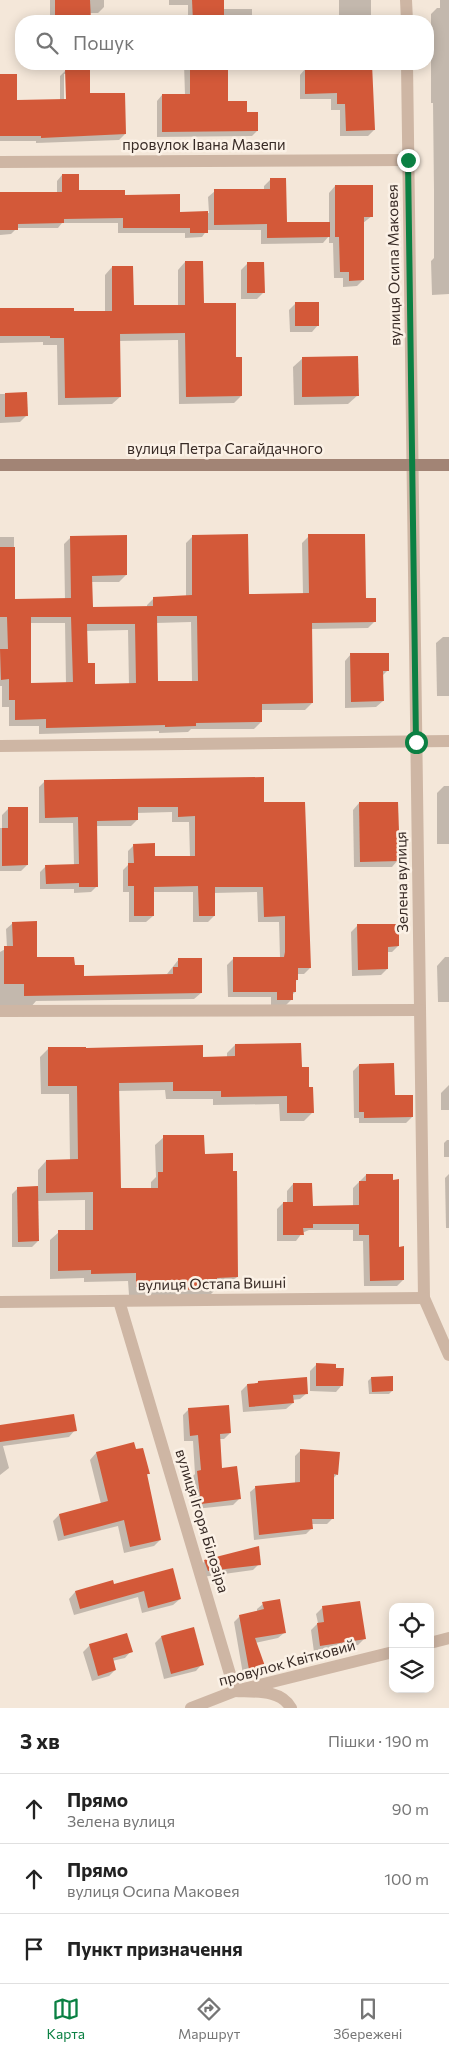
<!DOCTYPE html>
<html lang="uk">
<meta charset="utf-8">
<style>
body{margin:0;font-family:Commissioner,sans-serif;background:#f2f2f2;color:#222}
.controls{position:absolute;right:15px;bottom:15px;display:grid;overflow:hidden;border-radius:10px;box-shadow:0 2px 12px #0003}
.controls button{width:45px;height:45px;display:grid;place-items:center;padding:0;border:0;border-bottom:1px solid #e0e0e0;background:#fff;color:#222;font:25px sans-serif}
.stop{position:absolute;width:15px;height:15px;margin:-11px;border:4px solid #0b8043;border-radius:50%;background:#fff}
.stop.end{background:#0b8043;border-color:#fff;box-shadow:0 1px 5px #0008}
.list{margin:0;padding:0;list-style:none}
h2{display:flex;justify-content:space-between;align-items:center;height:65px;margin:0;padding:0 20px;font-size:21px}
h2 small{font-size:16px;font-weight:400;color:#767676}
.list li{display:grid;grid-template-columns:32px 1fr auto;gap:15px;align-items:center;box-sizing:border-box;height:70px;padding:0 20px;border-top:1px solid #e0e0e0}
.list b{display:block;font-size:19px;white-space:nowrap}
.list p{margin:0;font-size:16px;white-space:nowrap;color:#767676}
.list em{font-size:16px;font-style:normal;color:#767676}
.icon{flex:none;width:28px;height:28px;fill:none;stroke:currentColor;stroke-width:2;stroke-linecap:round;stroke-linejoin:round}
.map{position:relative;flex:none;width:449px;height:1708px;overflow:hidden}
.search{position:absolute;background:#fff;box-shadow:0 2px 12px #0003;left:15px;right:15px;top:15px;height:55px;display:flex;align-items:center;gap:12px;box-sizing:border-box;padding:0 18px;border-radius:20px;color:#767676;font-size:19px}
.sheet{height:275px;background:#fff}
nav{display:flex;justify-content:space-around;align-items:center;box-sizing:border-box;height:70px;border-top:1px solid #e0e0e0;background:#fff;font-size:14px;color:#767676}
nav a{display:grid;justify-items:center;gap:2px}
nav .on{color:#0b8043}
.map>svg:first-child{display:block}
.shadow{fill:#0003;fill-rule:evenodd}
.building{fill:#d35939;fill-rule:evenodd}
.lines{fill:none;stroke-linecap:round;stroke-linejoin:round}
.street{stroke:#ceb6a4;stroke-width:12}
.secondary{stroke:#a28475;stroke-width:12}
.route{stroke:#0b8043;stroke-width:6}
.labels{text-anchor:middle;stroke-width:5;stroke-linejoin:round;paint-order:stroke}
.street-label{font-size:15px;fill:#382b26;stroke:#fbf1e6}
</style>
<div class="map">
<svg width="449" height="1708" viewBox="0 0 449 1708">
<rect width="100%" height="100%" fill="#f4e7d9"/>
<!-- shadow -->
<g class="shadow">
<path d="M50 0H104V7L98 13H89L90 21H50Z"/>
<path d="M169 0H223V9H252V21H188V5H169Z"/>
<rect x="339" y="0" width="32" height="21"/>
<path d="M440 0H449V294L432 295 431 261 434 258V191L433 103H431V14L437 8H440Z"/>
<path d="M184 64H227V103L246 114 257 131 252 136 157 137V101L162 95H185Z"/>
<path d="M332 64H371L374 130 368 136H340V110H331V99H300V75L306 68H332Z"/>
<path d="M66 70 125 134 119 140 36 143V141H0V76L16 101 60 100V76ZM64 74H66L67 105H64Z"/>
<path d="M62 175 78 191 124 196 179 213H209L208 197 215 191 264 190V186L270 180 286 224 329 223V193L335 186 372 216 363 223V280L357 286 343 287V278H334L333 243H329V236L323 243 261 244V230H207L202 237 185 238V233H118V223H62L58 228H17L11 234 0 235V194L57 193V181Z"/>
<path d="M185 262 202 304 235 358 241 396 234 403 179 404 178 340 119 341 120 397 112 404 58 405 57 345H43V342L0 343V310L105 312V275L112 267 133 306H178V270Z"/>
<path d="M247 264 263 293 257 299H241V270Z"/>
<path d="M296 303 318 325 312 332H290L289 310Z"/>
<path d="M303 358 358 395 348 404 294 405 293 367Z"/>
<path d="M0 394H26V416L20 422 0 423Z"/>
<path d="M193 536 248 596 303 595 302 543 309 536 364 600 375 621 368 628 311 629 312 703 305 710H260L261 722 254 729H191L188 732 159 733V731L39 734V726H9V707H2V686H0V537H14V600H65L64 544 71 537 126 575 119 582H91V609L147 608V605L154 598 186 597V543ZM191 622 192 682 157 683 156 623ZM30 623H65L66 684H30ZM128 630 129 685H94L87 664 86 631Z"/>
<path d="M443 637H449V696H437L436 643Z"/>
<path d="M351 654 388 670 382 676 383 701 376 707 345 708V661Z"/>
<path d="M45 781 263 804 310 968 304 974H297L295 992 292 995V999L286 1005 271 1006V997H228L227 965 233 959 280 958 279 922H258L257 892 214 893V916L208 922H193V892H152L153 916 146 922H129V892H123V870L128 865V851L134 845 154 858 190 857 189 822H172V812L136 813 137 820 131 826H96L97 886 91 892 74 893V889H40V872L46 866H74L73 823H39V787Z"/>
<path d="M444 786H449V844H437V793Z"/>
<path d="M359 803 398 860 392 867H354L353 810Z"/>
<path d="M8 809 27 865 21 871H0V828H2V815Z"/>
<path d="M13 923 36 958 73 967 83 977 167 974 179 959 201 993 194 999 36 1001 30 1008H0V952L7 948 6 929Z"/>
<path d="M358 925 398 946 392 952H387V969L381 975 352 976 351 932Z"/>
<path d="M445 957H449V1002H438L437 966Z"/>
<path d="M235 1045 301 1069 308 1089 312 1113 304 1121H280L279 1104 213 1105V1099H166L165 1090 118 1091 120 1189H151V1182L156 1177 155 1145 164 1137 203 1155 237 1277 229 1285H216V1289L208 1297 129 1295 128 1281 84 1282V1278L50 1279V1240L59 1232 85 1231V1200L37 1201 38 1241 32 1247H12V1194L18 1188H38V1170L46 1161H70L69 1094H41L40 1057 49 1048 202 1058H227V1053Z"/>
<path d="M359 1065 412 1117 406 1123H359V1118H354L353 1071Z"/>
<path d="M449 1085V1110H441V1093Z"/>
<path d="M447 1140H449V1157H444V1143Z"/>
<path d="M449 1174V1228H446L445 1178Z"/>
<path d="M366 1175 392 1181 398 1248 403 1280 397 1286H364L363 1241H353V1230H309L302 1233 296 1241H277V1209L283 1203H287V1191L293 1184 311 1207H353V1188Z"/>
<path d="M317 1364 342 1385 336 1392 310 1391V1371Z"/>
<path d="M371 1378 392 1391 389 1394H369L368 1381Z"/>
<path d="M258 1382 307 1393 300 1399 292 1400 293 1403 286 1409 243 1412 241 1391 247 1385 256 1384Z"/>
<path d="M189 1409 230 1433 224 1439H219L221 1469 239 1499 233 1505 195 1509 191 1478 195 1474 193 1441H184L183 1415Z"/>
<path d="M0 1426 75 1430 69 1437 3 1446 9 1468 0 1475Z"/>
<path d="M133 1444 149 1473 146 1476 160 1540 154 1546 124 1553 118 1526 58 1541 53 1521 59 1515 101 1504 90 1460 96 1453Z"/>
<path d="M300 1451 337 1474 333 1479 332 1519 327 1524H311V1529L306 1534 254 1540 250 1492 256 1487 295 1483V1456Z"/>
<path d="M205 1561 259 1564 253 1570 202 1577 199 1567Z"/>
<path d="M172 1570 180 1599 173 1605 142 1613 138 1597 74 1615 69 1599 75 1592 112 1582 113 1585Z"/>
<path d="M263 1604 284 1633 278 1638 255 1643 264 1669 259 1675 244 1680 234 1622 240 1616 257 1611V1609Z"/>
<path d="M323 1607 364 1639 358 1645 314 1652 311 1630 318 1623 316 1614Z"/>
<path d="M161 1637 202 1664 196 1671 164 1679 155 1643Z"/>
<path d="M90 1645 131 1651 125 1658 112 1661 115 1670 109 1676 92 1681 83 1652Z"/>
</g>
<!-- building -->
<g class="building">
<path d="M55 0H90L91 21H55Z"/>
<path d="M192 0H224V21H193Z"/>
<path d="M190 64H228V101H247V112H258V131L162 132V94H190Z"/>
<path d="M338 64H372L375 130 346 131 345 104H337V93L305 94V67H338Z"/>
<path d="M65 69H90V93H125L126 134 41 138V136H0V74H17V100L66 99Z"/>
<path d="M62 174H79V190H125V195L180 194V212L208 211V233H190V228H123V218L64 219V223L18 224V230H0V192H62Z"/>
<path d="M270 178H286L287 222H330V237L267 238V224L214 225V189H270Z"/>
<path d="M335 185H373V217H364V280L349 281V272H340L339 237H335Z"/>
<path d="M185 261H203L204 303H236V357H242V396L186 397 185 333 120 334 121 397 65 398 64 338H50V336H0V308H74V311H112V266H133L134 305H185Z"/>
<path d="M247 262H264L265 293H247Z"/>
<rect x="295" y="302" width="24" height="24"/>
<path d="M358 356 359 396 302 397V357Z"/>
<path d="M27 392 28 416 5 417V393Z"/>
<path d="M248 534 249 594 309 593 308 534H365L366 598H376V622L312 623 313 703 262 704V722L196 723V726L165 727V725L46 728V719L15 720V700H9V679L1 680 0 649H8L7 617H0V547H15V599L71 598 70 536 127 535V575L92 576 93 607 153 606V597L192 595V535ZM157 616H197L198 681H158ZM31 617H71L73 682 31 683ZM87 624H135L136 683 95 684V663H88Z"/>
<path d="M350 653H389V671H383L384 701 351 702Z"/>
<path d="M264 777V802H305L311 968H298V980H296V992H293V1000H277V992H233V957H284L285 952V916L264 917 263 887H215V916H199L198 886 154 887V916H134V886H128V863H134L133 844 155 843V856H195V816L178 817V807H138V820L97 821 98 887H79V883L46 884 45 865 79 864 78 817 45 818 44 780Z"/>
<path d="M359 802H398L400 861 360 862Z"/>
<path d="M8 807H28V865L2 866V828H8Z"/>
<path d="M37 921V957H74L75 965H84V976L173 974V967H178V958H202V993L24 996V984H4V946H13L12 922Z"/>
<path d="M357 924H399V946L388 947V969L358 970Z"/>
<path d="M301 1043 302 1067H309V1087H313L314 1113H287V1096L221 1097V1091H173V1082L119 1083 121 1188H158V1172H163V1135H204L205 1154 233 1153V1171H237L238 1277 217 1278V1289L178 1290V1286L136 1287V1273L91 1274V1270L58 1271V1230H93V1192L46 1193V1160L78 1159 77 1086H48V1047H86V1048L203 1045V1057L235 1056V1044Z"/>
<path d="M394 1063 395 1095H413V1117L364 1118V1112H359V1064Z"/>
<path d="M366 1174H393V1180L399 1179V1247L404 1246V1280L370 1281 369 1235H359V1224H313V1228H303L304 1235H283V1202H293V1183H312L313 1206 359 1205V1181H366Z"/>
<path d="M38 1186 39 1241 18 1242 17 1187Z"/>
<path d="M316 1363 336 1364V1368H344L343 1386H316Z"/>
<path d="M393 1376V1391L372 1392 371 1377Z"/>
<path d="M307 1377 308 1394 293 1395 294 1403 249 1407 247 1384 258 1383V1381Z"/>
<path d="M229 1405 231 1433 220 1434 222 1468 237 1466 241 1499 201 1504 197 1471 201 1470 198 1435 190 1436 188 1408Z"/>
<path d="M74 1414 77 1431 0 1442V1425Z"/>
<path d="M134 1442 136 1449 143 1448 150 1474H147L161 1540 130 1547 124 1520 64 1536 59 1514 108 1501 96 1452Z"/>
<path d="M300 1449 340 1452 338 1475 334 1474V1519H312L313 1529 259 1535 255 1486 300 1482Z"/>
<path d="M259 1546 261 1565 208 1571 204 1560Z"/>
<path d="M173 1568 181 1599 148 1608 144 1591 80 1609 75 1591 113 1580 114 1584Z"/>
<path d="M280 1599 286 1633 255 1638 266 1669 250 1675 239 1615 264 1609 262 1602Z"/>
<path d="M360 1601 366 1639 320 1646 317 1623 324 1622 322 1606Z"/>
<path d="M194 1627 204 1665 171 1674 161 1636Z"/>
<path d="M127 1633 133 1652 113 1658 116 1670 98 1676 89 1644Z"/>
</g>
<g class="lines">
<!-- street -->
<g class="street">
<path d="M406 0 407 21"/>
<path d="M407 64 424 1298 449 1355"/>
<path d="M0 162 409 160"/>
<path d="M0 746 449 741"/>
<path d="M0 1011 420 1010"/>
<path d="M119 1301 235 1691C254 1692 281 1689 291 1708"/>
<path d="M0 1302 424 1298"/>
<path d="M430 1643 449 1638"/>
<path d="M191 1708 235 1691 393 1652"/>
</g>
<!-- secondary -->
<path class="secondary" d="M0 465H449"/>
</g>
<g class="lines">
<!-- route -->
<path class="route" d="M408 160 416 742"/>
</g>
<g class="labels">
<!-- street labels -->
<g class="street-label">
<text x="204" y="150">провулок Івана Мазепи</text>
<text transform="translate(394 265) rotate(-91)" y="5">вулиця Осипа Маковея</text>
<text x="225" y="454">вулиця Петра Сагайдачного</text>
<text transform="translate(402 882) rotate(-91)" y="5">Зелена вулиця</text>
<text transform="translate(212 1284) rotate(-1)" y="5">вулиця Остапа Вишні</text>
<text transform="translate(202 1521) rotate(73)" y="5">вулиця Ігоря Білозіра</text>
<text transform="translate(287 1663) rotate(-15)" y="5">провулок Квітковий</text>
</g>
</g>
</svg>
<div class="controls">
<button><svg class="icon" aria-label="locate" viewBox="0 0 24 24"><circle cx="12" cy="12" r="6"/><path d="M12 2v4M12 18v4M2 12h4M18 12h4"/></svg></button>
<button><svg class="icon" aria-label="layers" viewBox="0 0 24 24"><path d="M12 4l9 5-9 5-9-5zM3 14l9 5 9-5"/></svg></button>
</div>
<div class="stop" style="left:416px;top:742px"></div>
<div class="stop end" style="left:408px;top:160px"></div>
<div class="search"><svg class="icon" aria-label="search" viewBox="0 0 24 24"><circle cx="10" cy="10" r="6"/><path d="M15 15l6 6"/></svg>Пошук</div>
</div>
<section class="sheet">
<h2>3 хв<small>Пішки · 190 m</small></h2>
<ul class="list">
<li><svg class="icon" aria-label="ahead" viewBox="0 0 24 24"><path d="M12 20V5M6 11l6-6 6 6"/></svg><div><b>Прямо</b><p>Зелена вулиця</p></div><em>90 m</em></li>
<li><svg class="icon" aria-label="ahead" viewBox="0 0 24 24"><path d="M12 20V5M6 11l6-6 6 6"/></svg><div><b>Прямо</b><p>вулиця Осипа Маковея</p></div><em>100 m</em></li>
<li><svg class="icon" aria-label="arrive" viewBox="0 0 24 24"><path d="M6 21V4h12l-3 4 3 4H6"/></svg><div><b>Пункт призначення</b></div></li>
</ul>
</section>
<nav>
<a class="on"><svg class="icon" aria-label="map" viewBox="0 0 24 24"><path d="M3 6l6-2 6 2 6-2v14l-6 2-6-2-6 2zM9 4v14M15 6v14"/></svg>Карта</a>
<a><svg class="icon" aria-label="directions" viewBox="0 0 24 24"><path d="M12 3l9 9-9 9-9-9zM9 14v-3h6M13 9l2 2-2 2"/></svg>Маршрут</a>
<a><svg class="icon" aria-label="saved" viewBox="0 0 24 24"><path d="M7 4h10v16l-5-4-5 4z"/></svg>Збережені</a>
</nav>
